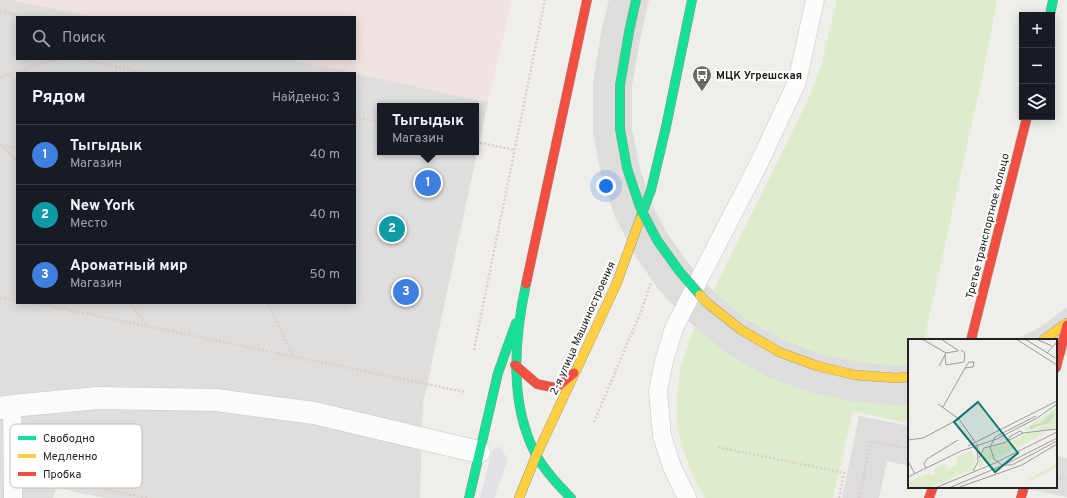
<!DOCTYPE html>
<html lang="ru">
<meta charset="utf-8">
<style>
body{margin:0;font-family:Overpass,sans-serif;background:#20242c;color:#f1f3f6}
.controls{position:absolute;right:12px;top:12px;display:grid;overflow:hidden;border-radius:0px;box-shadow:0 2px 10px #0003}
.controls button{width:36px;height:36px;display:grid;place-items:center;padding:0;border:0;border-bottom:1px solid #363941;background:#171b24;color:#f1f3f6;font:20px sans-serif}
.you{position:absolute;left:606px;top:186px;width:14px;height:14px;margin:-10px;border:3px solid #fff;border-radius:50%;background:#1a73e8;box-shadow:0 0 0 6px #1a73e833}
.badge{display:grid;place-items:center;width:26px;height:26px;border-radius:50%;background:#6a6968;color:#fff;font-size:13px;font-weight:700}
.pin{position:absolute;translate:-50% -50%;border:2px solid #fff;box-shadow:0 1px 4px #0006}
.popup{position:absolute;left:377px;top:103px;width:102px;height:52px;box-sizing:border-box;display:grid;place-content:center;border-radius:0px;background:#171b24;filter:drop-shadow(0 1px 3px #0005);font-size:13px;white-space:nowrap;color:#9ea1a6}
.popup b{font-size:15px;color:#f1f3f6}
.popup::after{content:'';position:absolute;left:50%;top:100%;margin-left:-8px;border:8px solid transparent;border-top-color:#171b24}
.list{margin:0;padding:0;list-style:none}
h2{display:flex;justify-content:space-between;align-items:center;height:52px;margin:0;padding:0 16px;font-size:17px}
h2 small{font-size:13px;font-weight:400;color:#9ea1a6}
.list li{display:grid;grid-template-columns:26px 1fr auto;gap:12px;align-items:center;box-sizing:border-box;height:60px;padding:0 16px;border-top:1px solid #363941}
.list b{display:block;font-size:15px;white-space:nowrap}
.list p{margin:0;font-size:13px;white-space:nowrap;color:#9ea1a6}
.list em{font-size:13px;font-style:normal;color:#9ea1a6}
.icon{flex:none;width:22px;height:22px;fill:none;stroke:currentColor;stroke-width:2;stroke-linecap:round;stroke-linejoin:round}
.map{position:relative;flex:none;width:1067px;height:498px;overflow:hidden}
.search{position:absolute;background:#171b24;box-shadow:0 2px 10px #0003;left:16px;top:16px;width:340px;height:44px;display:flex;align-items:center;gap:10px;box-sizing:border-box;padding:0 14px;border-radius:0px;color:#9ea1a6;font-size:15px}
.panel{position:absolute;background:#171b24;box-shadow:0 2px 10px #0003;left:16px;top:72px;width:340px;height:232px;border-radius:0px}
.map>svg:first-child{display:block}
.residential{fill:#dfdedc;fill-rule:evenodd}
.commercial{fill:#f1e3e1}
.grass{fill:#ddeccb}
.plaza{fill:#e2e1e5}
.pier{fill:#dedddd}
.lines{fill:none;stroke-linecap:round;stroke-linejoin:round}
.lane-casing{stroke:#c9c8c7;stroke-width:19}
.street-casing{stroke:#c9c8c7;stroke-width:23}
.fast-casing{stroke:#999a82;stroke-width:10}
.slow-casing{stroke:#999a82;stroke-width:10}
.jam-casing{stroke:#999a82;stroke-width:10}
.path{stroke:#dccecd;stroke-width:2.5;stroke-dasharray:2 2;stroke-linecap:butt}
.lane{stroke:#fdfcfc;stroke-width:18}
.street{stroke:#fdfcfc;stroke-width:22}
.fast{stroke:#16e098;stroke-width:9}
.slow{stroke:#ffcf43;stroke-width:9}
.jam{stroke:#f24e42;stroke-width:9}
.fast-bridge-casing{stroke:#a79c86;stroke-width:10;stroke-linecap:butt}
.slow-bridge-casing{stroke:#a79c86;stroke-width:10;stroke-linecap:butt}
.fast-bridge{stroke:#16e098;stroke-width:9}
.slow-bridge{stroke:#ffcf43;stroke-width:9}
.labels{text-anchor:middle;stroke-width:4;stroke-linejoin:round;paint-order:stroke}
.poi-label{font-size:11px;font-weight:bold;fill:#222;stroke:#fff;text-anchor:start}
.street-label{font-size:11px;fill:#222;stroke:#fff}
.inset-road{fill:none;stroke:#9e9c9b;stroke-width:1}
.view{fill:#0f766e;fill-opacity:0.15;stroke:#0f766e;stroke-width:2}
.inset-edge{fill:none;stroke:#222;stroke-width:2}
.key{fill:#fff;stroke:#bdbdbd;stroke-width:1}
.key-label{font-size:11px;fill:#222}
</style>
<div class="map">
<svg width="1067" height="498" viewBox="0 0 1067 498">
<rect width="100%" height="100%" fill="#f0eeeb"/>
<!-- residential -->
<path class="residential" d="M0 0H13L92 17H17V59H290L488 102 423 404 420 498H105L56 488 53 498H0ZM17 73H355V303H17ZM380 106H476V152H380Z"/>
<!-- commercial -->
<path class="commercial" d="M13 0H512L488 102 290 59H355V17H92Z"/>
<!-- grass -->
<path class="grass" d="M837 0H997L983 73 924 340H909V410L906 423 853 411 833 498H705L696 483 684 452 677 426V396L680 369 691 336 808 100 821 66Z"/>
<!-- plaza -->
<path class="plaza" d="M499 446 508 459 494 498H480L492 451Z"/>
<!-- pier -->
<g class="pier">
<path d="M609 0H649L641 35 632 86V128L639 165 651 202 667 233 689 264 715 293 746 319 784 340 820 354 858 362 897 366 909 365V405L897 406 851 401 809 392 767 377 724 351 688 321 658 289 634 254 615 217 601 175 593 132V83L602 27Z"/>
<path d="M1067 307V357L1056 340H1015L1041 327Z"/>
<path d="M859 416 909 426V466L887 461 879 498H842Z"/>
<path d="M1056 456 1067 458V497L1016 487H1056Z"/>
</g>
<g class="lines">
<!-- lane casing -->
<g class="lane-casing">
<g id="lane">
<path d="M12 406 13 498"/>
<path d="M687 498 672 467 662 436 658 391 664 361 674 328 759 163 797 82 815 0"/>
</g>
</g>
<!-- street casing -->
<g class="street-casing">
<path id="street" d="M0 408 12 406 98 398 216 400 314 413 479 452"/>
</g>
<!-- fast casing -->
<g class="fast-casing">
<g id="fast">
<path d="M1050 15 1053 0"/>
<path d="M640 219 651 190 666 127 692 0"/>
<path d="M526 284C514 340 509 403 536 455 545 471 558 485 571 498"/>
<path d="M469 498 498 373 516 323"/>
</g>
</g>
<!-- slow casing -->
<g class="slow-casing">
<g id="slow">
<path d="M1043 340 1067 323"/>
<path d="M519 498 536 456 616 285 640 219"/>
</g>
</g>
<!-- jam casing -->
<g class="jam-casing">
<g id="jam">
<path d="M526 284 587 0"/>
<path d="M971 340 1027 117"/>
<path d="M515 365 537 384 556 388 574 373"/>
<path d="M1056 368 1067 325"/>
<path d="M929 498 933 487"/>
<path d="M1021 498 1024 487"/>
</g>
</g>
<!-- path -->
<g class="path">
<path d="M0 11 11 13 19 17"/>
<path d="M80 59 146 73"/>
<path d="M116 73 117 67"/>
<path d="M0 78C23 69 44 60 68 59"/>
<path d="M355 117 380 122"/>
<path d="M476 142 515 150"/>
<path d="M0 144 17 161"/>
<path d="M1 144 17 149"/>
<path d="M0 298 17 300"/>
<path d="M35 303 465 392"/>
<path d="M130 303 147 326"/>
<path d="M268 303 293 356"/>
<path d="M474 350 545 0"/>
<path d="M594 422 642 309 651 282"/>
<path d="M718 447 844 473 839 498"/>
<path d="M39 476 148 498"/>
<path d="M1056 478 1067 480"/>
<path d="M859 498 871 441 909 449"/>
</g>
<!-- lane -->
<use href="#lane" class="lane"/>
<!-- street -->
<use href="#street" class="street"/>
<!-- fast -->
<use href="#fast" class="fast"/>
<!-- slow -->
<use href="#slow" class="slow"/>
<!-- jam -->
<use href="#jam" class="jam"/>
<!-- fast-bridge casing -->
<g class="fast-bridge-casing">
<path id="fast-bridge" d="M636 0 629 32 620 85V129L627 168 640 207 657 240 680 272 700 295"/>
</g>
<!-- slow-bridge casing -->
<g class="slow-bridge-casing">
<path id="slow-bridge" d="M700 295 706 302 740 329 779 352 817 366 855 375 897 378 909 377"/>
</g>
<!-- fast-bridge -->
<use href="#fast-bridge" class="fast-bridge"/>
<!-- slow-bridge -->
<use href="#slow-bridge" class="slow-bridge"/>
</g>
<!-- icons -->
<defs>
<g id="bus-pin" transform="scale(1)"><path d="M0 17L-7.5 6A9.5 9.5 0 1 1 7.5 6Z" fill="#6a6968" stroke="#fff"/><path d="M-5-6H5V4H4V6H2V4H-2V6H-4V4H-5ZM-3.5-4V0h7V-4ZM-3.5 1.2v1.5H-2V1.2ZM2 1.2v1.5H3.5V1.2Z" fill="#fff"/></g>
</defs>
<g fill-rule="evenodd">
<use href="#bus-pin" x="702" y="75"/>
</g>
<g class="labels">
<!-- poi labels -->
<g class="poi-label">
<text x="716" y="79">МЦК Угрешская</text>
</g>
<!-- street labels -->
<g class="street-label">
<text transform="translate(987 226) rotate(-76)" y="4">Третье транспортное кольцо</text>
<text transform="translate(582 328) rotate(-66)" y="4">2-я улица Машиностроения</text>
</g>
</g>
<!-- overview -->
<g transform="translate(908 339)">
<rect width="149" height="149" fill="#f0eeeb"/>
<path d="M149 68V87L142 91H115ZM144 73 146 77 140 85 128 90 123 86 133 84ZM138 93 84 122 83 120 75 123 76 126 70 129 73 117 78 110 98 105 121 94ZM61 112 68 118 65 130 21 149H0V143L21 134 23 137 27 135 25 130 37 125 39 130 50 125 48 119ZM149 124V128L114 146 126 137Z" fill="#ddeccb" fill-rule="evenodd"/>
<path d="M144 73 146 77 141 84 122 90V87L133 84Z" fill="#cbdec1"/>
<path class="inset-road" d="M14 0 38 14 31 27M33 0 51 12M108 0 149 26M117 0 149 20M128 0 144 7M38 14 50 12M139 14 149 3M37 16 38 26 56 23 57 14 53 11M30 65 51 80 67 103M35 68 57 29 61 23H66L65 28 57 29M128 77 87 98 82 108 86 120 94 126H104L149 102M0 101 15 99 51 80M101 102V98L112 92 115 94M60 107 149 62M71 119 76 109 96 104 115 94 149 90M0 122 7 135M18 129 16 125 19 120 50 101M65 132 70 123 69 105M0 138 53 112 89 100 129 79 149 65M27 149 87 124 149 93M41 149 98 125 149 99M49 149 114 126 149 105"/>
<path class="view" d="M70 63 110 114 87 133 46 83Z"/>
<rect width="149" height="149" class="inset-edge"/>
</g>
<!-- legend -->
<rect x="10" y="424" width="132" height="64" rx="6" class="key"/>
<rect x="18" y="436" width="18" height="4" fill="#16e098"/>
<rect x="18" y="454" width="18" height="4" fill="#ffcf43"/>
<rect x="18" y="472" width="18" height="4" fill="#f24e42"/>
<g class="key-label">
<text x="43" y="442">Свободно</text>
<text x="43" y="460">Медленно</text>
<text x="43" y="478">Пробка</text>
</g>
</svg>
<div class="controls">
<button>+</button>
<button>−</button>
<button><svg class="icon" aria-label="layers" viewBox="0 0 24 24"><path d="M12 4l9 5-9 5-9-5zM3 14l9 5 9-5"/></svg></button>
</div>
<div class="you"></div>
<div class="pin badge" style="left:428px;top:183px;background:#3f7fe0">1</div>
<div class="popup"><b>Тыгыдык</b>Магазин</div>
<div class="pin badge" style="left:392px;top:229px;background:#0f9aa8">2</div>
<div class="pin badge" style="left:406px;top:292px;background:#3f7fe0">3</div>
<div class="search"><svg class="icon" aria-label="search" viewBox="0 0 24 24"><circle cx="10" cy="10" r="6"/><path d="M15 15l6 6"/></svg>Поиск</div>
<section class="panel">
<h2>Рядом<small>Найдено: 3</small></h2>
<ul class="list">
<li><span class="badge" style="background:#3f7fe0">1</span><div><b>Тыгыдык</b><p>Магазин</p></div><em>40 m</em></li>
<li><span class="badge" style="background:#0f9aa8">2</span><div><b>New York</b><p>Место</p></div><em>40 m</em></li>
<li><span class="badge" style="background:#3f7fe0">3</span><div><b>Ароматный мир</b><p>Магазин</p></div><em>50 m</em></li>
</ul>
</section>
</div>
